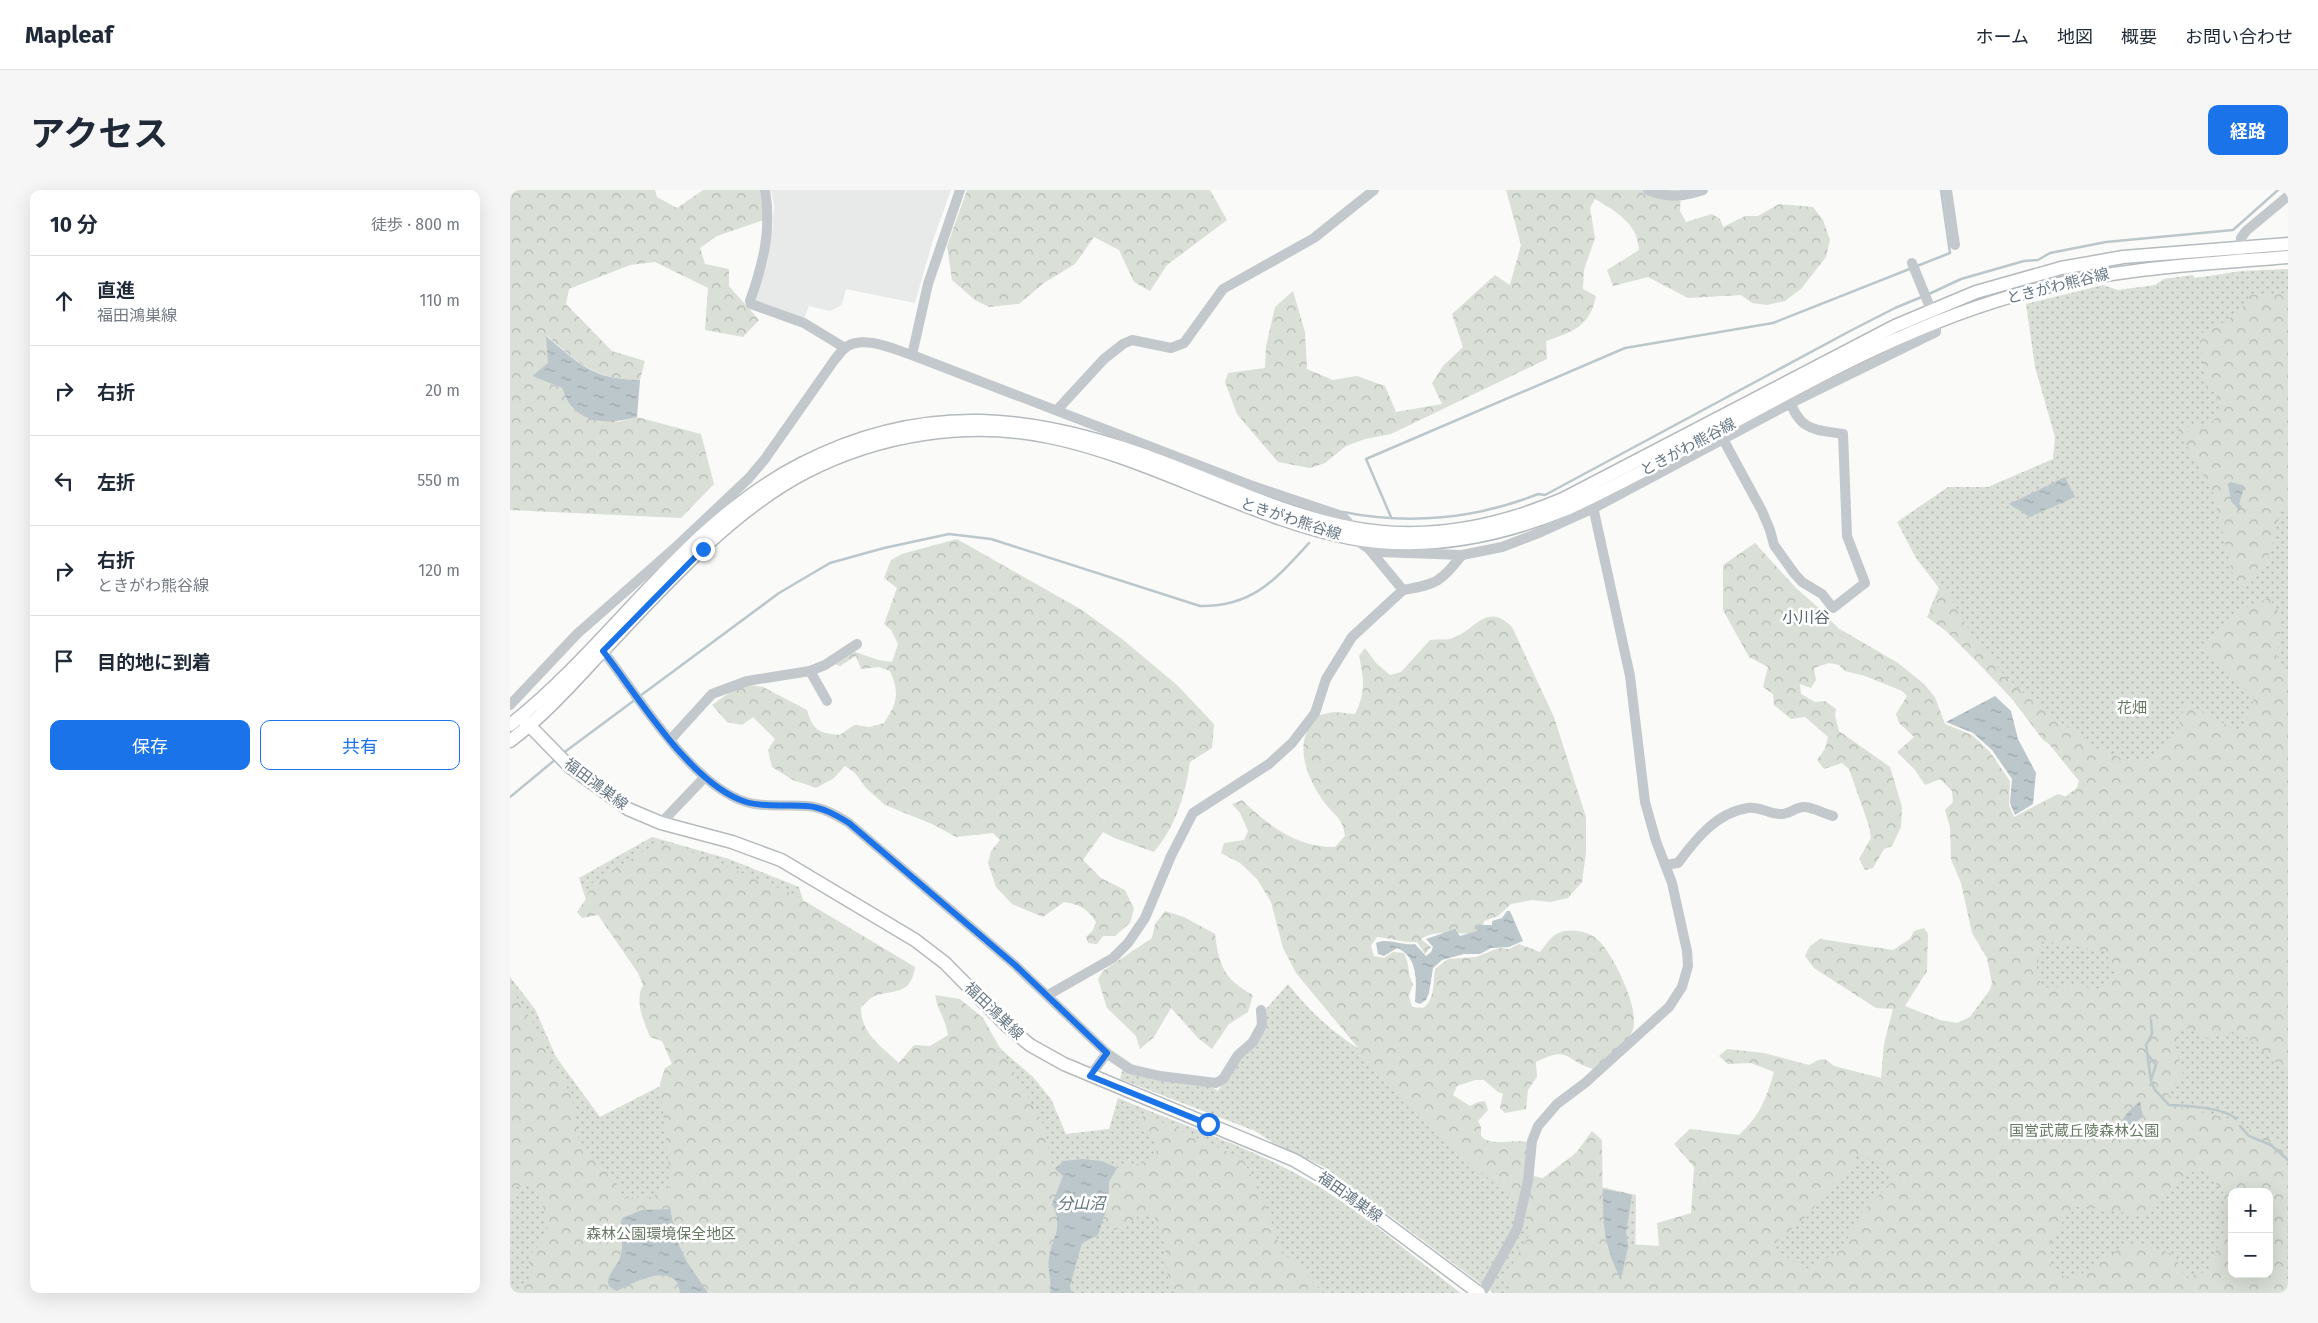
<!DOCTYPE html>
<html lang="ja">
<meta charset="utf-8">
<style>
body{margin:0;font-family:"Fira Sans","Noto Sans JP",sans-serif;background:#f6f6f7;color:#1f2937}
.controls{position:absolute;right:15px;bottom:15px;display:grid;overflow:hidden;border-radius:10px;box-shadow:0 5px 20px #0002}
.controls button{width:45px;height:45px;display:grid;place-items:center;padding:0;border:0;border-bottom:1px solid #e0e1e3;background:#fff;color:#1f2937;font:25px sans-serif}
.stop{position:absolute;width:15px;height:15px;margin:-11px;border:4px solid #1a73e8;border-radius:50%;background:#fff}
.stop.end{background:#1a73e8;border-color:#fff;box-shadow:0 1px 5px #0008}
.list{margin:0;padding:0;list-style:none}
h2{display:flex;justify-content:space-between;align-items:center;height:65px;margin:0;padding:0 20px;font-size:21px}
h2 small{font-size:16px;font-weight:400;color:#747a83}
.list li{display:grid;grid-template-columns:32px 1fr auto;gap:15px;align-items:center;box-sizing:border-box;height:90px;padding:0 20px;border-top:1px solid #e0e1e3}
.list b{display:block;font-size:19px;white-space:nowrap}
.list p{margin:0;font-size:16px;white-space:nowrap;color:#747a83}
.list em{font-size:16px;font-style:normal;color:#747a83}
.actions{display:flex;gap:10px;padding:15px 20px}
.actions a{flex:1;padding:11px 0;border:1px solid #1a73e8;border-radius:10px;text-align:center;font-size:18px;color:#1a73e8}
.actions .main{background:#1a73e8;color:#fff}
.icon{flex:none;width:28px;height:28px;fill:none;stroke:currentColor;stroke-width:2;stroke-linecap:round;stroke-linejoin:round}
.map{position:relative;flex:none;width:1778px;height:1103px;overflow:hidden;border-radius:10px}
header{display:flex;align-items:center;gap:30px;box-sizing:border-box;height:70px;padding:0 25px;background:#fff;border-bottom:1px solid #e0e1e3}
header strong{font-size:24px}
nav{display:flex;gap:28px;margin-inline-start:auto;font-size:18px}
.intro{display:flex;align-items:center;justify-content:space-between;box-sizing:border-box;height:120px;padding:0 30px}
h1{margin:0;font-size:35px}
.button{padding:12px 22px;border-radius:10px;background:#1a73e8;color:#fff;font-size:18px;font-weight:700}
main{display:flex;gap:30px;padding:0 30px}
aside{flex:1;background:#fff;border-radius:10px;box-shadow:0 5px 20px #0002}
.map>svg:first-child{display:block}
.built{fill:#e8e9e9}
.green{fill:url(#green-dots);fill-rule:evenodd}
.forest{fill:url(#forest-crowns);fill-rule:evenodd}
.water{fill:url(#water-ripples)}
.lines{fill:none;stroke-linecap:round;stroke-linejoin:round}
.stream{stroke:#bbc7cb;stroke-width:2.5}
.major-casing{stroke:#b5babe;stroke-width:15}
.minor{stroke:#c3c8cc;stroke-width:10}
.major{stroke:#fff;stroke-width:12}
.route{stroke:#1a73e8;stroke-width:6}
.labels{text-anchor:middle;stroke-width:5;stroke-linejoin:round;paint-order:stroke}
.street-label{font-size:15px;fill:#657683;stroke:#fff}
.park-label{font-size:15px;fill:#687a64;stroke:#fff}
.neighbourhood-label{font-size:16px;fill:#57646e;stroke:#fff}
.water-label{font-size:16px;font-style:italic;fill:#60757c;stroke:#fff}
</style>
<header>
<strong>Mapleaf</strong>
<nav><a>ホーム</a><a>地図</a><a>概要</a><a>お問い合わせ</a></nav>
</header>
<div class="intro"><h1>アクセス</h1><a class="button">経路</a></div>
<main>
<aside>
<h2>10 分<small>徒歩 · 800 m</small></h2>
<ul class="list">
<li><svg class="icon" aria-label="ahead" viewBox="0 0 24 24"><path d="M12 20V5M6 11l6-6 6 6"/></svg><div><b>直進</b><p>福田鴻巣線</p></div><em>110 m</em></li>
<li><svg class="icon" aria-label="right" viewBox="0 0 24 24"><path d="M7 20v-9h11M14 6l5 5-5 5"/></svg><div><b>右折</b></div><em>20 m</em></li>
<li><svg class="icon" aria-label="left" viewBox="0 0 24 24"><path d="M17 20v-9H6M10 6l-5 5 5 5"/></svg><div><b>左折</b></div><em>550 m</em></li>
<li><svg class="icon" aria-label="right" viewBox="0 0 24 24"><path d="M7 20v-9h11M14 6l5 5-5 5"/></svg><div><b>右折</b><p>ときがわ熊谷線</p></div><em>120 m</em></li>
<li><svg class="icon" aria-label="arrive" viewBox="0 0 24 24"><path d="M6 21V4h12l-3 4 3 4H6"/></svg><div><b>目的地に到着</b></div></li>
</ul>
<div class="actions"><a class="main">保存</a><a>共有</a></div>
</aside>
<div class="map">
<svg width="1778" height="1103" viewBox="0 0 1778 1103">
<defs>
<pattern id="green-dots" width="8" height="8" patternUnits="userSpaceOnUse" patternTransform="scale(1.25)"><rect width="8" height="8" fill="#dadfd7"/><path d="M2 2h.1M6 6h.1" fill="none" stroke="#b4b9b4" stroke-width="1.8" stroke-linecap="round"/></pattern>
<pattern id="forest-crowns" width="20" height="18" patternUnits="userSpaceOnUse" patternTransform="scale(1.25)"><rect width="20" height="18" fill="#dadfd7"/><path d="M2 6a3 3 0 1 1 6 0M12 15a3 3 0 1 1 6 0" fill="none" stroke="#b4b9b4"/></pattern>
<pattern id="water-ripples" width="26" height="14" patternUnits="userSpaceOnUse" patternTransform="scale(1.25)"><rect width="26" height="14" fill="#bbc7cb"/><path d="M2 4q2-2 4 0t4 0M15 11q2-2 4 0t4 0" fill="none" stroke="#9ca6aa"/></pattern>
</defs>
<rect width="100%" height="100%" fill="#fafaf8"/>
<!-- built -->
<path class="built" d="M261 0H441L423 50 405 113 336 99 332 115 320 121 299 116 293 131 246 114 245 110 257 74 263 36 264 14Z"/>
<!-- green -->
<g class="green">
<path d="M1778 79V1103H983L816 978 762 952 745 941 610 889 613 878 700 896 708 901 756 819 778 794C799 821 826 846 856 863L1010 996 1074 993 1126 1005 1125 1088 1389 897 1425 875 1487 790 1503 645 1575 592 1474 474 1419 421 1429 398 1406 368 1387 332 1438 297H1478L1543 269 1545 247 1525 177 1516 114 1593 95 1608 100 1645 95 1654 89 1683 85 1685 88 1732 81ZM1722 1002H1759V1084H1722Z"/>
<path d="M142 647 219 669 289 697 299 729 265 791 392 881 468 839 523 887 541 909 556 944 599 939 608 908C669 934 738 956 796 989 851 1020 900 1065 951 1103H0V787L25 819 46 867 90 927 166 888 174 839 127 726 78 716 69 688Z"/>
</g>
<!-- forest -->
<g class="forest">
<path d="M0 0H145L147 7 167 18 193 0H250L254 30 207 46 190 58 195 74 219 79V96L249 130 233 147 195 140 198 98 145 72 120 75 59 99 56 114 102 161 135 171 130 190C84 189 70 174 37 146L39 173 22 186 52 198 62 218 109 232 127 227 191 244 204 294 171 328 0 320Z"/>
<path d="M457 0H700L717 30 657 75 640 101 624 92 609 60 584 47 565 74 534 93 509 114 479 117 465 110 442 90 437 56Z"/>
<path d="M996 0H1177L1171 2 1170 21 1176 32 1202 24 1210 29 1213 37 1235 26H1248L1269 14 1303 17 1313 30 1320 50 1316 67 1291 99 1275 111 1257 115 1242 113 1231 105 1178 108 1138 87 1103 96 1097 80 1129 60C1128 34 1107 22 1085 9L1080 18 1085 48 1074 80 1073 99 1086 106C1080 136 1063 142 1036 151L1037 169 881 244 855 249 836 256 815 273 800 278 768 272 727 224 715 192 718 183 755 178 756 156 765 117 783 101 795 142 797 179 823 190 847 186 875 196 886 222 932 214 922 193 933 176 953 157 942 124 985 85 1000 95 1011 55Z"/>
<path d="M1778 103V319L1770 322C1764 348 1760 388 1729 395L1722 382 1703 303 1667 238 1700 235 1711 221 1706 202H1697L1689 143 1698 142 1730 122 1740 105Z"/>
<path d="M447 349 572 420 612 449 667 495 704 534 702 558 680 572C676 603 665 638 644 662L604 648 593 642 573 670 591 688 615 700 624 719 620 733 605 746H593L587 754 578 753 576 747 583 740 586 732C578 719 569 714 554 712L533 727 502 714 486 697 478 673 481 661 490 650 483 643 446 647 422 634 375 615 356 598 345 583 335 576 324 588 306 598 283 590 262 577 258 560 265 549 243 527 232 535 217 532 202 515 232 494 253 497 297 520C303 541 309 543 330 545L344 535 360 537 374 533C387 513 390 504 380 481L369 477 351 479 346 466 330 476 319 472 340 460 368 470 382 472 388 454 381 440 374 434 387 398 374 388 381 370 392 364Z"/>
<path d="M1245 353 1286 398 1310 419 1328 438 1388 473 1414 494 1425 507 1435 534 1462 545 1480 562 1500 591 1499 615 1504 627 1548 604 1563 609 1569 591 1539 554 1533 550 1502 509 1468 473 1436 441 1417 427 1431 400H1436L1463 447 1494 485 1512 502 1583 557 1621 572 1638 570 1668 539 1675 513 1730 542 1744 510 1696 458 1725 422 1759 408 1772 427 1767 466 1778 483V882L1729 841 1696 848 1672 835 1665 856 1673 883 1658 904 1673 918 1717 928 1773 956 1778 962 1777 1103H1002L995 1088 1019 1045 1017 1023 892 911 786 783 773 758 761 712 747 689 730 673 711 663 714 653 734 650 738 641 730 623 722 614 732 610C759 636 786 657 825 657L835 646C833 630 828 628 818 617 803 599 787 567 796 544 798 538 802 532 805 526L824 522 845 524C856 502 854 490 849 466L855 458 866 473 880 485 891 482 920 450C927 449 935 450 940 449 967 441 975 411 1002 437L1044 527 1076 627V663L1072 692 1058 708 1040 712 1022 710 1001 714 988 726 974 731 972 742C951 747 930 737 911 749L921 757 915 764 907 752C893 753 881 748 867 747L861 756 864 766 874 768 883 762 894 763C900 774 897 783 903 794L899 806 902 817 913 818C925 810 923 793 925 779L938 769 966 767 989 758 999 759 1009 754 1030 762C1034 757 1040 748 1046 744 1058 737 1080 741 1089 751 1104 766 1132 822 1122 842 1114 859 1097 868 1083 879 1054 870 1060 855 1026 872L1027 887 1018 900 1016 919 995 923 990 918 993 904 988 902 974 890H965L947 896 943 905 960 916 968 912 975 911 978 920 968 931 971 937V946C980 957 1003 949 1018 952V985L1033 988 1066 963 1082 941 1092 950 1093 1037 1114 1081 1119 1054 1149 1056 1147 1033 1181 1023 1184 977 1164 954 1180 939 1229 945C1250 925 1256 910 1264 882L1241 873 1218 874 1209 866 1217 859 1254 863 1299 875 1308 870 1315 869 1324 876 1371 888 1374 854 1383 819 1366 818 1304 778 1295 766 1300 756 1310 749 1383 760 1400 749 1404 741 1414 738 1418 744 1417 781 1395 816 1430 830 1447 833 1466 824 1478 806 1482 793 1477 768 1462 743 1451 693 1441 669 1440 637 1435 620 1443 612 1442 601 1430 589 1415 595 1405 580 1387 562 1404 547 1389 533 1386 524 1397 506 1392 501 1355 486 1335 481 1329 475 1319 473 1304 478 1306 490 1301 498 1290 494 1291 504 1305 512 1315 511 1326 519 1325 526 1329 541 1380 577 1392 617 1391 637 1382 656 1374 659 1363 678 1355 680 1349 669 1361 648 1359 636 1339 579 1332 573 1314 579 1307 570 1315 559 1318 547 1295 527 1281 529 1264 515 1263 504 1253 497 1258 477 1239 467 1213 420V375ZM1532 751 1594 761 1607 782 1591 800 1569 796 1533 798 1526 782ZM1347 965 1372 973 1384 990 1353 1021 1331 1060 1294 1080 1262 1056 1299 1024 1321 995 1339 982ZM1695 979 1713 1002 1718 1031 1698 1081 1676 1087 1663 1064 1621 1051 1562 1090 1540 1080 1542 1048 1561 1019 1569 1016 1636 1026C1651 1008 1670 981 1695 979ZM1722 1002H1759V1084H1722Z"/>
<path d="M157 652 283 704 405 777C401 803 388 800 367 805 361 807 356 813 351 817 350 843 372 857 389 873L404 855 420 856 438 845C436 830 427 819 425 805L450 809 473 828 535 937 540 973 554 986 542 1014C554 1037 544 1046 539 1067 537 1079 542 1091 540 1103H198C178 1077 167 1051 160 1019 138 1018 130 1021 111 1032 114 1052 113 1070 99 1086L107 1101C122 1093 167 1069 170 1103H9L20 1091 22 1081 19 1073 22 1063 39 1044 30 1004 19 996 6 997 0 1012V797L24 834 62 907 68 948 91 977 104 988 114 1008 142 1007 161 996 150 894 155 878 162 874 152 851 140 847C134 831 124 812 133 795L128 783 88 725 72 728 67 722 76 709 82 693 137 659Z"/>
<path d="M655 721 674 727 705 744C709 776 714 789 743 805L738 822 719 834 702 859 688 848 661 818 644 847 630 859 626 846 597 818 588 789 593 781 642 748 645 734Z"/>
<path d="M634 924 733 969 756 1017 773 1065 783 1070 813 1103H664L658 1088 655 1055 644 1026H628L618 1036 604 1040 593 1030 598 1014 599 992 607 978 647 970 645 946 629 932Z"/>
</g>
<!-- water -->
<g class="water">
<path d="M36 146C71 175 82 189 130 190L127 227C105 233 81 235 64 219 58 214 55 204 52 198L22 186 38 173Z"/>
<path d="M1555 287 1565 307 1520 327 1499 314Z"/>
<path d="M1720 292 1733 295 1734 298 1729 314 1732 317 1729 320 1721 311 1718 294Z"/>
<path d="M1485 506 1501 521 1508 549 1526 583 1523 614 1505 625 1500 613 1502 589 1482 560 1463 543 1436 532Z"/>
<path d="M997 721H1000L1013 751 999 757 981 758 970 764H954L932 770 923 778 919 803 916 810 910 814 905 812C907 791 908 767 887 758L874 766 868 764 866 753C878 747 891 756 905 754L916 766 921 762 923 757 916 749 945 739 950 746 967 741 965 735H982V731L992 728Z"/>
<path d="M1630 911 1633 927 1605 944C1608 932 1621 918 1630 911Z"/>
<path d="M572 969 592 971 607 978 599 992 598 1014 588 1045 572 1053 560 1096 562 1103H540C542 1091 537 1079 539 1067 543 1046 554 1037 542 1014L553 986 545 979 553 971Z"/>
<path d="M1093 999 1122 1005 1116 1042 1118 1056 1111 1090C1094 1055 1093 1037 1093 999Z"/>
<path d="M160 1019 167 1051 177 1072 198 1103H170C167 1069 122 1093 107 1101 103 1099 99 1097 98 1093 97 1085 108 1075 110 1068 115 1054 109 1041 112 1028L132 1020Z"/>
</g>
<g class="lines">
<!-- stream -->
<g class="stream">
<path d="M1407 76 1440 63 1431 0"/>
<path d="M1419 104 1451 89 1514 71 1528 70 1540 63 1596 52 1723 40 1768 0"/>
<path d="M833 322C898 335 966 329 1028 304L1035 305 1340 141 1385 118 1414 106"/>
<path d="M881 327 856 269 1115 158 1263 133 1402 78"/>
<path d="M130 506 269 403 320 373 374 358 439 344 481 349 690 416C743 417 766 389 799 353"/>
<path d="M52 564 126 509"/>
<path d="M0 607 46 569"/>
<path d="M1641 830 1642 844 1636 855 1641 891 1645 900 1659 915C1674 915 1716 918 1726 929"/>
<path d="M1638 865 1646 875 1641 890"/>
<path d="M1730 936 1739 946 1761 955 1778 970"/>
</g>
<!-- major casing -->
<g class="major-casing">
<g id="major">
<path d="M14 530 60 577 118 619 151 633 222 652 271 670 405 750 435 773 496 835 520 855 554 874 784 970 818 990 969 1103"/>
<path d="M0 535C102 455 174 334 291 274 415 210 527 224 653 272 714 295 774 324 838 337 911 352 985 338 1053 309L1385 136 1466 102 1551 78 1613 67 1778 54"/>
<path d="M0 551C32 527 59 497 86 468 146 405 218 322 296 282 370 244 458 230 540 247 593 258 643 279 693 299 741 318 789 338 840 348 915 362 988 347 1057 319 1212 247 1356 143 1524 100 1607 78 1692 74 1778 67"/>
</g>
</g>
<!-- minor -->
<g class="minor">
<path d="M255 0C262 40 253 74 240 111L241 114 294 133 335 158"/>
<path d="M1138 0C1158 8 1173 7 1193 0"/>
<path d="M1437 0 1445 55"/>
<path d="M1730 65 1731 48 1736 41 1778 6"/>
<path d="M402 165 418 94 450 0"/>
<path d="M547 220 594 169 613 154 622 150 661 158 674 153 713 99 804 48 864 0"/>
<path d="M1213 249 1252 321 1260 340 1264 355 1284 383 1292 392 1312 404 1323 418 1355 393 1337 346 1333 244C1302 239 1290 241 1278 207"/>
<path d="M893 400C928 394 930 392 952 365"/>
<path d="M93 461C128 506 181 595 236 612 256 618 276 614 297 616 312 617 326 625 339 633L505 775 598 864 620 879 650 886 706 893 713 889 728 865 743 852 752 835 751 820"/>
<path d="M300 481 317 511"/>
<path d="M0 515 67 444 167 356 239 288 255 269 323 172C326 168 331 161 336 157 355 145 383 159 402 165L740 295 832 326 838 332 843 348 859 359 869 362 952 365 992 357 1031 342 1084 318 1281 213 1426 142V132L1402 73"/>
<path d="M161 549 202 504 237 491 300 481 315 475 347 454"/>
<path d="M151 633 194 588"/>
<path d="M1155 675 1168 673C1185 650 1207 622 1238 618 1250 616 1261 625 1272 624 1279 624 1286 617 1294 617 1303 617 1314 624 1323 626"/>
<path d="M538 805 603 768 618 753 635 728 661 666 683 623 759 574 782 553 805 523 816 489 842 447 893 400 859 359"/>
<path d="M580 886 597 863"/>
<path d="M972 1103 1007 1039 1018 991 1022 951 1028 936 1047 914 1075 893 1159 817 1172 797 1178 776 1177 761 1162 693 1146 651 1135 612 1120 486 1082 312"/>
</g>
<!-- major -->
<use href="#major" class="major"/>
</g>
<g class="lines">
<!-- route -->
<path class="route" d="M193 359 93 461C128 506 181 595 236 612 256 618 276 614 297 616 312 617 326 625 339 633L505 775 597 863 580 886 698 934"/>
</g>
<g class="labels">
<!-- street labels -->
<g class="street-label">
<text transform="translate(1548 96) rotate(-14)" y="5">ときがわ熊谷線</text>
<text transform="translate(1178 257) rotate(-28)" y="5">ときがわ熊谷線</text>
<text transform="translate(781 329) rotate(18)" y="5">ときがわ熊谷線</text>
<text transform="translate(86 594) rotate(37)" y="5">福田鴻巣線</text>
<text transform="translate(484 821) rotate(44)" y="5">福田鴻巣線</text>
<text transform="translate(840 1007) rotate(35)" y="5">福田鴻巣線</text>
</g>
<!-- park labels -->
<g class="park-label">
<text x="1622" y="523">花畑</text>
<text x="1574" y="946">国営武蔵丘陵森林公園</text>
<text x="151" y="1049">森林公園環境保全地区</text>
</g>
<!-- neighbourhood labels -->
<g class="neighbourhood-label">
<text x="1296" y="433">小川谷</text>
</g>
<!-- water labels -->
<g class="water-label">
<text x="571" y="1019">分山沼</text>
</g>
</g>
</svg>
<div class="controls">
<button>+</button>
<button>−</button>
</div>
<div class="stop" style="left:698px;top:934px"></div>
<div class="stop end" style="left:193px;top:359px"></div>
</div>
</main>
